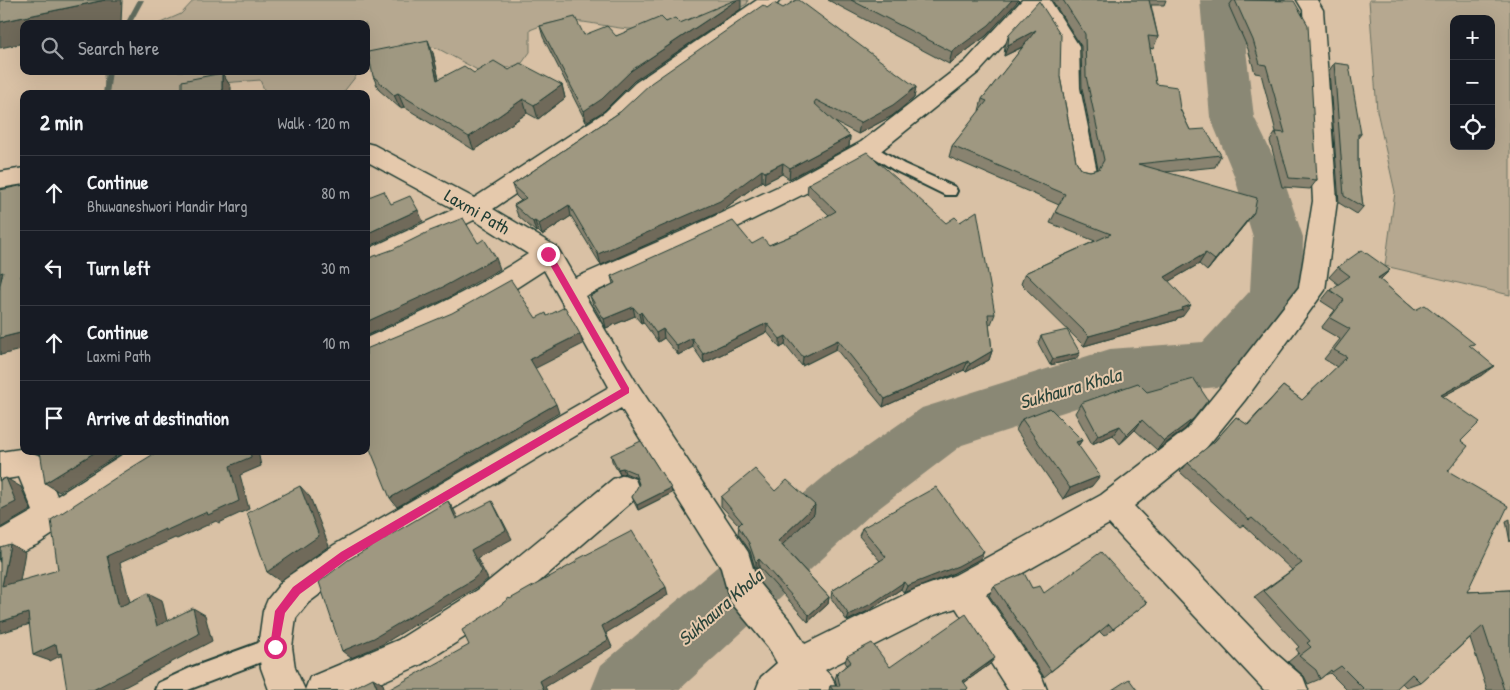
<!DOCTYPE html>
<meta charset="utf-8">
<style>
body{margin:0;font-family:"Patrick Hand",sans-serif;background:#242831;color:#f1f3f6}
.controls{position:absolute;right:15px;top:15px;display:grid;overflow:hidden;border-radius:10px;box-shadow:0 5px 20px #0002}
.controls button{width:45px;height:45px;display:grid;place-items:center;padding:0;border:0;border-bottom:1px solid #363941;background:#171b24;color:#f1f3f6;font:25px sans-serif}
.stop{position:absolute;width:15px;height:15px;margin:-11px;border:4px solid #db2777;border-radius:50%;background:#fff}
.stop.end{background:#db2777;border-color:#fff;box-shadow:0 1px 5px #0008}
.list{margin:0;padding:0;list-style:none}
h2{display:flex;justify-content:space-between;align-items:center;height:65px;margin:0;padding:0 20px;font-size:21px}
h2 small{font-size:16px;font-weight:400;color:#9ea1a6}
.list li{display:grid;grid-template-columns:32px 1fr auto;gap:15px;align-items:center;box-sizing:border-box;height:75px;padding:0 20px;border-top:1px solid #363941}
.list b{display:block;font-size:19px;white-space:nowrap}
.list p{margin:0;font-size:16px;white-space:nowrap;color:#9ea1a6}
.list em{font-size:16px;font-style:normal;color:#9ea1a6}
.icon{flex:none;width:28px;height:28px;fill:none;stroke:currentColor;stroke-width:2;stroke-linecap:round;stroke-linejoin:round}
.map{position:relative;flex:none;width:1510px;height:690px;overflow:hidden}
.search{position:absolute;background:#171b24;box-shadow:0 5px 20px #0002;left:20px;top:20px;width:350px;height:55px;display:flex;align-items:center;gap:12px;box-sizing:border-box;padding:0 18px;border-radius:10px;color:#9ea1a6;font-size:19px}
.panel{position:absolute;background:#171b24;box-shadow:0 5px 20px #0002;left:20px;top:90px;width:350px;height:365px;border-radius:10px}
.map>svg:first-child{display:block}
.green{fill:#b6a890;stroke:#6a7262;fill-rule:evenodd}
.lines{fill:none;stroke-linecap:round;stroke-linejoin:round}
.stream{fill:#5f6a5b;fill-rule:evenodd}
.river{fill:#8a8875;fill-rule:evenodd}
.service-casing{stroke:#1f3d34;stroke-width:4}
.minor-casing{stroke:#1f3d34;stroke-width:3}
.service{fill:#e5c9ac;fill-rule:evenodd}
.minor{fill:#e5c9ac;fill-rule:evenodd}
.wall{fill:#89836f;stroke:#1f3d34}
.shaded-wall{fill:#6f6a5a;stroke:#1f3d34}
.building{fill:#9f9881;stroke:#1f3d34}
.route{fill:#db2777}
.labels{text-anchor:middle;stroke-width:4;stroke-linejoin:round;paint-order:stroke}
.street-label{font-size:18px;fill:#1f3d34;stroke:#e5c9ac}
.water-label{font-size:19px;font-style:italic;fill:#2a443a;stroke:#e5c9ac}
</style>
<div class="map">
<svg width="1510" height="690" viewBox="0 0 1510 690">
<rect width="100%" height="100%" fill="#d9c1a5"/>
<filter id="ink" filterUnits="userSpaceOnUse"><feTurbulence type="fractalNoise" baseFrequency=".02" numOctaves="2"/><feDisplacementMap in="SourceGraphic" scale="10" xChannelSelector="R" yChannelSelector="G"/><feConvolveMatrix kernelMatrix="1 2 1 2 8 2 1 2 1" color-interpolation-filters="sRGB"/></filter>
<g filter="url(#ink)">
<!-- green -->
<g class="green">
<path d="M194 0H748L747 4C722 18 656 31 628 29 589 25 569 13 530 30V52L522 63 493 73H483L437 48 404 43 371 59 366 64V24H158L181 14Z"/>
<path d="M1369 0H1510V295L1385 266 1395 192 1377 111ZM1454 19H1491V146H1454Z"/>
<path d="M107 71H360L342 94H266L260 80 210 84 183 94H106L104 75Z"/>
</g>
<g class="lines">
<!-- stream -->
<g class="stream">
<path d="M138 0H144L131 24H125Z"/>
<path d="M106 71H112L109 94H103Z"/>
</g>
<!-- river -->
<path class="river" d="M1200 0H1240L1254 117 1282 175 1303 237 1302 298 1295 313 1238 380 1218 387 1110 397 962 445 870 515 679 690H591L601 665 826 475 922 408 1110 349 1203 342 1250 291 1253 237 1234 175 1210 117Z"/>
<!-- service casing -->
<g class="service-casing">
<g id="service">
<path d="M869 143 904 164 955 187 957 191 955 195H945L894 170 864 151 862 148 864 145Z"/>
<path d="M275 637 282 640 285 647 282 654 188 690H155L158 683 190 668Z"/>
</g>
</g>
<!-- minor casing -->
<g class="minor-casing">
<g id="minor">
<path d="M757 0H780L777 4 651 93 621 122 493 209 557 247 575 278 685 230 790 181 861 142 966 61 1022 0H1050L1079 46 1080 88 1097 172 1093 178 1085 180 1077 178 1073 172 1058 88 1059 46 1036 9 980 71 877 154 806 193 703 244 585 296 636 382 748 552 757 581 792 623 805 644 916 589 955 575 1101 495 1186 430 1225 382 1299 287 1313 201 1303 10 1297 0H1317L1323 10 1337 201 1325 290 1245 400 1206 448 1134 506 1273 651 1303 677 1308 690H1264L1109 524 986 594 1042 677 1047 690H1008L956 608 934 615 825 670 832 677 837 690H756L761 677 777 663 768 647 730 601 721 568 621 408 356 567 308 603 296 618 292 647 295 668 305 690H269L261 668 258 647 263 611 268 599 284 579 334 545 609 387 544 270 510 292 456 322 366 362V338C422 313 477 288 528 254L474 220 399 258 366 270V250L454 209 366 161V143L374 145 474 198 605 112 635 83Z"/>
<path d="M24 168V184L0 188V172Z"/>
<path d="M20 449 41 456 57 496 128 451H172L168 460 137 478 38 544 0 561V530L33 511 19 477 0 480V452Z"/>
<path d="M624 475 635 479 639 489 635 499 503 613 422 664 364 690H305L310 677 398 640 479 589 613 479Z"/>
</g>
</g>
<!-- service -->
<use href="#service" class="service"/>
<!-- minor -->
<use href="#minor" class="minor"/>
</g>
<!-- wall -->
<g class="wall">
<path d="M828 0H1019L986 36 949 64Z"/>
<path d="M1052 0H1166L1164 5H1151L1158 37 1153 49 1150 48 1156 84 1180 109 1190 130 1221 155 1215 167 1166 172 1246 223 1207 271 1199 264 1169 281 1183 316 1177 318 1176 320 1084 346 1021 284 1025 273 1095 241 1050 223 1059 205 949 157 952 146 980 111H979L982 99 1023 47 1004 56 1005 46 1009 34 1060 77 1076 161 1081 169 1090 171 1098 169 1082 88 1081 46Z"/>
<path d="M1233 0H1285L1317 180 1310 189 1282 187 1270 141 1276 132 1261 74 1255 73 1248 49 1229 6Z"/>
<path d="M741 9 634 81 604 111 586 122 543 37 540 26 584 35 616 36 666 22 680 23Z"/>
<path d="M433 53 439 79 474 73 509 70 562 85 565 98 538 119 527 113 474 150 404 107 400 108 379 90 373 76Z"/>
<path d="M1334 63 1361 134 1358 138V164L1363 207 1357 214 1339 203 1329 71Z"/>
<path d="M916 87 914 98 892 116 858 134 833 121 850 136 849 147 789 179 782 174 764 183 762 181 720 212 601 265 571 216 542 235 538 231 536 232 518 216 514 205 521 201 516 196 512 185 620 112Z"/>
<path d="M808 184 995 314 991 324H989L992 351 989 360 966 372 964 370 883 407 836 349 802 366 785 345 780 348 767 332 704 363 693 347 678 355 664 338 658 342 643 322 641 323 635 316 606 328 593 305 590 296 613 284 611 276 752 244 769 245 798 233 829 215 807 194Z"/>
<path d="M1338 267 1390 270 1380 280 1415 310 1471 347 1482 375 1443 396 1461 441 1448 471 1467 592 1510 590V690H1487L1470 638 1420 682 1406 687 1402 683 1395 690H1347L1330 673 1325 675 1320 679 1308 684 1304 676 1288 662 1299 653 1296 649 1299 647 1254 597 1292 570 1243 525 1240 527 1180 472 1188 463 1213 443 1236 417 1247 425 1283 386 1302 400 1337 367 1324 359 1340 339 1321 328 1335 310 1321 301 1330 290 1339 285 1329 277Z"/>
<path d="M1041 336 1076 359 1050 365 1038 343Z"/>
<path d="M1081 403 1185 429 1157 450 1135 430 1120 444 1113 435 1092 444 1075 413Z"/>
<path d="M1022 419 1082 440 1078 446 1092 486 1063 499 1016 430Z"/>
<path d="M611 455 672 493 638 510 634 502 632 497 639 485 637 478 625 473 620 475 612 461Z"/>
<path d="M775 491 814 514 782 545 829 597 828 604 808 622 759 567 756 569 755 568 750 551 738 534 739 525 721 506V497Z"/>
<path d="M1510 519V542L1506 521Z"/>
<path d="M862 528 980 559 954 573 904 593 901 589 870 610 847 621 831 598 832 591 880 561 859 536Z"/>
<path d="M994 586 1032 588 1044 593 1147 603 1104 636 1100 632 1044 677 989 595Z"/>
<path d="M847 656 890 667 990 664 964 683 967 690H829L830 686H837L835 679 837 673 847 665 845 662Z"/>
</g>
<!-- shaded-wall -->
<g class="shaded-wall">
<path d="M105 0H122L121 23 118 24H24V43L0 48V22Z"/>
<path d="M737 0H741V9L634 81 604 111 586 122 584 111 632 70Z"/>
<path d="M1012 0H1019L986 36 949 64 952 52Z"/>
<path d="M1036 30 1032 42 1004 56 1008 45Z"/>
<path d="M428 40 433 53 442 93 437 80Z"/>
<path d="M222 73 231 87V94H222Z"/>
<path d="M562 85 565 98 538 119 534 105Z"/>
<path d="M916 87 914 98 892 116 858 134 860 123Z"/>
<path d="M398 93 404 107 400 108 394 95Z"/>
<path d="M523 99 527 113 474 150 469 137Z"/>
<path d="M850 136 849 147 789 179 790 168Z"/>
<path d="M783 163 782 174 764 183 765 172Z"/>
<path d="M762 170V181L720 212 601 265 598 254Z"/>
<path d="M569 205 571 216 542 235 539 224Z"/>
<path d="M418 210 423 221 366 248V234Z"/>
<path d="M1254 212 1246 223 1207 271 1215 260Z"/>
<path d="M535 221 538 231 536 232 533 222Z"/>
<path d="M1206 253 1199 264 1159 287 1165 277Z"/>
<path d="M496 258 500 269 448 298 366 336V322Z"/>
<path d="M1390 270 1380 280 1378 278Z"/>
<path d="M3 272 0 289V273Z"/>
<path d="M1191 305 1183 316 1177 318 1176 320 1084 346 1089 336Z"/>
<path d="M633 307 635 316 606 328 604 319Z"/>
<path d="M641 312 643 322 641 323 639 314Z"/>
<path d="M767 323V332L704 363 703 354Z"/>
<path d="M663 329 664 338 658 342 656 333Z"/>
<path d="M24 332V349L1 355 0 354V338Z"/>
<path d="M580 334 583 344 534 369 530 359Z"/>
<path d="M786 336 785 345 780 348V339Z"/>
<path d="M692 338 693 347 678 355 677 346Z"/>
<path d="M838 340 836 349 802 366 803 357Z"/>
<path d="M992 351 989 360 966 372 970 364Z"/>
<path d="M1080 353 1076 359 1050 365 1053 359Z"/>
<path d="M968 361 964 370 883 407 885 399Z"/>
<path d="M1494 366 1482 375 1429 404 1441 395Z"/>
<path d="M556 404 559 413 397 507 390 498Z"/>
<path d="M1193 419 1185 429 1157 450 1164 441Z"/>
<path d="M1142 420 1135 430 1120 444 1127 435Z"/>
<path d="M1120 426 1113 435 1092 444 1098 435Z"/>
<path d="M1082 440 1075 451 1076 442Z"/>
<path d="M97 451H124L59 492 45 483Z"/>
<path d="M250 451H258L261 466 240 475 249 509 219 523 216 521 177 539 175 538 120 563 133 614 119 607 107 556Z"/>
<path d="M623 468 625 473 620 475 618 469Z"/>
<path d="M1100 476 1092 486 1063 499 1070 488Z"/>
<path d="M6 478 21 487 31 510 0 528V510Z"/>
<path d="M300 486 310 497 329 546 280 581 267 572Z"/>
<path d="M671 488 672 493 638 510 637 505Z"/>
<path d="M448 501 454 510 463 528 456 519Z"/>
<path d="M492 501 497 510 512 539 477 558 488 579 478 587 383 644 351 658 342 651Z"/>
<path d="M815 505 814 514 778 549V541Z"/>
<path d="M10 544 25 552 18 593 2 586Z"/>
<path d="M984 552 980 559 954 573 904 593 907 586Z"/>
<path d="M759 559V567L756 569V562Z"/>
<path d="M904 582 901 589 870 610 847 621 849 615Z"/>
<path d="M666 587 668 595 606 633 612 647 545 687 547 690H544L540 681 602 626Z"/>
<path d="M148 593 162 600 170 633 157 626Z"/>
<path d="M829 597 828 604 808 622 809 615Z"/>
<path d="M193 608 205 615 212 641 119 690H93Z"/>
<path d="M28 613 44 620 0 633V622Z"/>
<path d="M56 644 73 661 60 656 50 661 33 655Z"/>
<path d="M995 658 990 664 958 687 963 681Z"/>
<path d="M373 678 383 684 385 690H378Z"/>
</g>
<!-- building -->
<g class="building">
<path d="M0 0H105L0 22Z"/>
<path d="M735 0H737L632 70 602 99 584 111 540 26 575 17 584 35 607 26 616 36 661 17 666 22 675 18 680 23Z"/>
<path d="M796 0H799L916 87 893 105 860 123 816 100 814 103 850 136 790 168 783 163 765 172 762 170 720 201 598 254 569 205 539 224 535 221 533 222 514 205 526 198 512 185 620 112 651 83 763 5 767 8 774 3 783 8Z"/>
<path d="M851 0H1012L989 25 952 52Z"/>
<path d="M1063 0H1149L1158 37 1148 36 1156 84 1177 87 1180 109 1190 130 1205 129 1221 155 1138 164 1257 198 1254 212 1215 260 1206 253 1165 277 1191 305 1182 308 1183 310 1089 336 1025 273 1111 234 1055 212 1065 194 952 146 987 101 982 99 1036 30 1008 45 1009 34 1039 1 1061 35 1060 77 1076 161 1081 169 1090 171 1099 169 1104 160 1086 76 1085 34Z"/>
<path d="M1235 0 1294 1 1308 25 1317 180 1289 178 1276 132 1285 133 1266 65 1260 64 1253 40Z"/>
<path d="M428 40 437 80 464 66 474 73 494 61 509 70 520 63 562 85 534 105 523 99 469 137 398 93 394 95 373 76 368 52Z"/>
<path d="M1334 63 1349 65 1361 134H1358V164L1363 207 1344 196Z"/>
<path d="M222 73V94H177L182 93V81Z"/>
<path d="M867 152 946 223 955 217 960 222 977 211 995 314H988L992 351 970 364 968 361 885 399 838 340 803 357 786 336 780 339 767 323 703 354 692 338 677 346 663 329 656 333 641 312 639 314 633 307 604 319 590 296 615 283 611 276 733 221 752 244 763 238 769 245 798 233 836 211 808 184Z"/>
<path d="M24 185V272L20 277 24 276V332L0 338V285L3 272 0 273V190Z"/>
<path d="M384 191 391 204 410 196 418 210 366 234V198Z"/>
<path d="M463 218 478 243 484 239 496 258 443 287 366 322V259L394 249 430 231Z"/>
<path d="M1362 250 1390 270 1378 278 1415 310 1425 305 1475 344 1469 345 1494 366 1441 395 1480 422 1461 441 1468 446 1448 471 1508 506 1467 592 1510 590V690H1504L1483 626 1420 682 1412 674 1395 690H1365L1341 666 1332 672 1331 670 1320 679 1316 670 1299 656 1311 647 1307 643 1310 641 1264 591 1302 563 1252 518 1249 520 1188 463 1215 441 1236 417 1248 425 1283 386 1302 400 1347 357 1334 350 1350 329 1330 318 1344 300 1330 290 1350 276 1338 267Z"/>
<path d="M511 280 536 318 546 313 547 316 565 307 580 334 530 359 556 404 390 498 366 439V349L452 313Z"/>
<path d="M1067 330 1080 353 1053 359 1041 336Z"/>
<path d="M1194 379 1208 400 1193 419 1164 441 1142 420 1127 435 1120 426 1098 435 1081 403 1138 383 1147 392Z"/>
<path d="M1050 408 1082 440 1076 442 1100 476 1070 488 1022 419Z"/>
<path d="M641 441 671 488 637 505 632 497 639 484 635 473 623 468 618 469 611 455Z"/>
<path d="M40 451H97L45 483Z"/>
<path d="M158 451H250L251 457 230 466 239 501 208 515 207 512 165 531V529L107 556 119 607 148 593 157 626 193 608 199 634 93 690H67L61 653 58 654 56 644 33 655 28 613 0 622V547L10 544 2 586 58 570 51 520 126 471 157 452Z"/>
<path d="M755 469 775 491 787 480 815 505 778 541 829 597 809 615 759 559 756 562 755 560 749 543 738 526 742 522 721 497Z"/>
<path d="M6 478 16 502 0 510V480Z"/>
<path d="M300 486 319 536 267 572 247 513Z"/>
<path d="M936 487 984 552 958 566 907 586 904 582 873 603 849 615 832 591 886 557 862 528Z"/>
<path d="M448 501 456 519 492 501 506 530 471 550 482 571 472 580 374 638 342 651 319 582 348 560Z"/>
<path d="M632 531 666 587 602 626 608 640 540 681 544 690H388L469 645 462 630 498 607 509 598 510 599 576 562V560Z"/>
<path d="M1101 552 1147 603 1113 629 1109 624 1051 671 994 586 1024 573 1032 588 1040 586 1044 593Z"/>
<path d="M966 614 995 658 963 681 968 688 966 690H833L830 686H840L837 673 851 662 847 656 872 643 890 667Z"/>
<path d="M373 678 378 690H349Z"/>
<path d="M1129 679 1137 690H1112Z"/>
</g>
</g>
<!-- route -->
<path class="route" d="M545 252H551L629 388V393L348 559 300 594 285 613 278 650H271L270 647 275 611 293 587 341 552 621 389 545 256Z"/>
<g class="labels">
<!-- street labels -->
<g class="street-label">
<text transform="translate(477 212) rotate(30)" y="6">Laxmi Path</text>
</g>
<!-- water labels -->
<g class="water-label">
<text transform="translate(1070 388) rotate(-16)" y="7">Sukhaura Khola</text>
<text transform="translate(720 607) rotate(-41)" y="7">Sukhaura Khola</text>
</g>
</g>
</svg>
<div class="controls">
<button>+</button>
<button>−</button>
<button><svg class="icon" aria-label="locate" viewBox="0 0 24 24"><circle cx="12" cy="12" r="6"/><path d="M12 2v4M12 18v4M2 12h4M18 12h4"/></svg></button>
</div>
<div class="stop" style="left:275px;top:647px"></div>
<div class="stop end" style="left:548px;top:254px"></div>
<div class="search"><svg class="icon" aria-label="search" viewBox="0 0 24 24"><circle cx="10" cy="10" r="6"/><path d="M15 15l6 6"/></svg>Search here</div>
<section class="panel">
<h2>2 min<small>Walk · 120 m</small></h2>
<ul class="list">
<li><svg class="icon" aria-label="ahead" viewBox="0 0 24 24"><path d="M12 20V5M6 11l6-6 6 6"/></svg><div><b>Continue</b><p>Bhuwaneshwori Mandir Marg</p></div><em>80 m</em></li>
<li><svg class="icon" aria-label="left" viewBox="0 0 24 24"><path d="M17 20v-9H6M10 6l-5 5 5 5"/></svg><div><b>Turn left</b></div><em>30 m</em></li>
<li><svg class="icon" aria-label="ahead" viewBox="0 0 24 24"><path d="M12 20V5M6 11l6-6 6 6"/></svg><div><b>Continue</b><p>Laxmi Path</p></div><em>10 m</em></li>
<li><svg class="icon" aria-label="arrive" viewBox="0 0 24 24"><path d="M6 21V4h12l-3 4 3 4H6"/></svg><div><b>Arrive at destination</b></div></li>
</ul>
</section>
</div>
